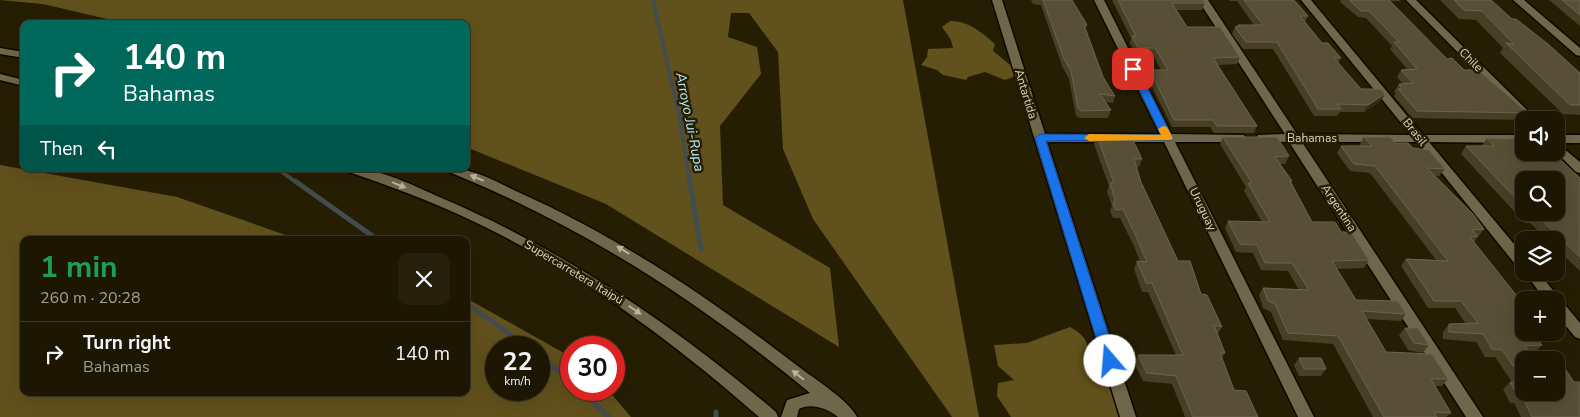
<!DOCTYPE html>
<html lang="en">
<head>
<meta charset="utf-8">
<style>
	body { margin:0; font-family:"Nunito Sans",sans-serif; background:#251f0c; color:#f1f3f6; height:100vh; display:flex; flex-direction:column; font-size:19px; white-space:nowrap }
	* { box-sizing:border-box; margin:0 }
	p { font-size:16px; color:#a09f99 }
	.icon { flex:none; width:28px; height:28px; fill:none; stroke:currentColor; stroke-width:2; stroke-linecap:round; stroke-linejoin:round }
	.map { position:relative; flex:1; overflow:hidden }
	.panel { position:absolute; left:20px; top:236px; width:450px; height:160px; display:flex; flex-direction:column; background:#1c1602; border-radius:10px; box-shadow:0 5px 20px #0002,0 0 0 1px #3a3524 }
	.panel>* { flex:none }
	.top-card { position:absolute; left:20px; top:20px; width:450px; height:152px; border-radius:10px; box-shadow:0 5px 20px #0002,0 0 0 1px #3a3524; background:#00695c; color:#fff; overflow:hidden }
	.controls { position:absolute; left:1515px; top:111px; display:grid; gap:10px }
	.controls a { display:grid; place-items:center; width:50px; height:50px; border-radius:10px; background:#1c1602; box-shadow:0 5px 20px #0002,0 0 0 1px #3a3524; font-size:25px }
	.speed { position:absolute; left:485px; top:336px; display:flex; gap:10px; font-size:25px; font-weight:700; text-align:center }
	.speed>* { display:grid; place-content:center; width:65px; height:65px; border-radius:50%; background:#1c1602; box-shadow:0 5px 20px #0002,0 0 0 1px #3a3524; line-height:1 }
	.speed small { font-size:12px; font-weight:400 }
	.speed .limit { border:8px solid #d22; background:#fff; color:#111 }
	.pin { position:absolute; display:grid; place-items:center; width:42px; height:42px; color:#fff; margin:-21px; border-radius:10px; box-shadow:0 2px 8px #0006 }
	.me { position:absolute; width:55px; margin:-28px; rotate:342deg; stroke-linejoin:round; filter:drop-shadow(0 0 4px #0008) }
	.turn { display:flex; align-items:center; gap:18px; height:105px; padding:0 20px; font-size:22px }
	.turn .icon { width:65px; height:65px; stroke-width:2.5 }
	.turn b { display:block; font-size:35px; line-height:42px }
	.then { display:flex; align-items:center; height:48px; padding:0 20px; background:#0003; gap:10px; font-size:19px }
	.round { display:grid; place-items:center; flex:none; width:52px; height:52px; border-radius:10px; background:#251f0c }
	.headline { display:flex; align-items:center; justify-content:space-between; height:85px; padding:0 20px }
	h1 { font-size:30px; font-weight:700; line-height:38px; color:#1e9e55 }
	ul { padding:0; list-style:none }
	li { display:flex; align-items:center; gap:15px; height:65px; padding:0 20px; border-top:1px solid #3a3524 }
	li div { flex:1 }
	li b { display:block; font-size:19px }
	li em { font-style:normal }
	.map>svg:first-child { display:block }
	.forest { fill:#61511c; fill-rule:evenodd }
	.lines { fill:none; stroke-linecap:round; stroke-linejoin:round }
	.stream-far1 { stroke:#434d4d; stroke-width:4 }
	.stream { stroke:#434d4d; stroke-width:5 }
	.minor-casing { stroke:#0f0700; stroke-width:3 }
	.tertiary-casing { stroke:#0f0700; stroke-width:3 }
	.minor { fill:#70674a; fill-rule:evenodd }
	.tertiary { fill:#70674a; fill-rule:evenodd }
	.wall { fill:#483f25; fill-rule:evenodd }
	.shaded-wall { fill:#342b10 }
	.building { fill:#584f36; stroke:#6c644d }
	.oneway { fill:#bab4a0 }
	.route { fill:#1a73e8; stroke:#114b97 }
	.slow { fill:#f59e0b }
	.labels { text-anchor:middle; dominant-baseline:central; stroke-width:5; stroke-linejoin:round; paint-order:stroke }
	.street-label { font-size:12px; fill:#dad5c5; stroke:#261e03 }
	.water-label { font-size:14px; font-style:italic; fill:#b4ebfe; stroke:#261e03 }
</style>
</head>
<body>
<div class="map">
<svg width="1580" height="417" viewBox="0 0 1580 417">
	<rect width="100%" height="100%" fill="#261e03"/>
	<path class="forest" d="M0,0H903L979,417H952L813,219L783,149L778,52L749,13H731L728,37L757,47L761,74L720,126L723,205L830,268L839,347L606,204L466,147V24H128L43,4Z
		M950,21C969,21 981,32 995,44L993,51L1014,68L1018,75L1005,80L985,72L968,77L966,80L943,75L937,70L921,65L927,57L928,49L953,48L951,40L942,27Z
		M0,165L177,197L300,240H24V392H466V298L571,357V390H608L631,417H0ZM496,348H539V390H496Z
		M1070,327C1089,337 1089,347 1092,368L1119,393L1125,417H1011L997,396L998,383L1014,380L998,366L994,345L1027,343Z"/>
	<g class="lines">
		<path class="stream-far1" d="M653,0L679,115L690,183
			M278,169L297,183"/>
		<path class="stream" d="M295,181L378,240
			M690,181L701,249
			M466,303L529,348
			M539,355L571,381
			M580,390L609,417
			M716,412V417"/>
		<defs>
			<path id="minor" d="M992,0H1002L1045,134H1160L1094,0H1104L1171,134L1244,135L1246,138L1244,141L1240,142H1175L1314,417H1298L1164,142H1047L1136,417H1120Z
				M1198,0H1208L1297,134L1411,135L1301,0H1311L1423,135H1524V143L1429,142L1524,256V270L1519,269L1417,142H1302L1483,417H1466L1289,142L1258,141L1256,138L1258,135L1285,134Z
				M1406,0H1416L1537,120H1525Z
				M1513,0H1524L1580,48V56L1576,55Z
				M1556,135H1580V143H1557L1580,162V173L1576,172L1556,152Z
				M1524,271L1538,272L1580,323V339L1575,337L1556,314V300H1545Z"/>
			<path id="tertiary" d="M0,48L24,52V58L0,54Z
				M0,74L24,80V86L0,80Z
				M347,169C377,167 410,184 437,196C563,249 672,324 776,412L778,417H759C669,338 571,266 462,216C425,199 387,185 349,172Z
				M447,169C472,167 496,182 518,192C621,238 714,301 803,370C818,381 849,401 857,417H838C829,409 811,402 799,409L797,417H781L787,400L810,393C697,300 584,227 449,172Z"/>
		</defs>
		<use href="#minor" class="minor-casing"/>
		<use href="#tertiary" class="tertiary-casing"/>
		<use href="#minor" class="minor"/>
		<use href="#tertiary" class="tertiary"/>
	</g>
	<path class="wall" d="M1031,0H1072L1087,25L1086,29L1103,77L1115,96L1113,103L1105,102L1111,110L1108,118H1080L1076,116L1069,79L1062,66L1041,5L1033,4Z
		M1112,0H1203L1205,3L1202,10H1176L1187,27L1240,57L1237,64L1218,65L1257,126L1254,133H1214L1210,127H1172L1147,77L1150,70H1161L1153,55H1136L1130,43L1131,38Z
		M1229,0H1294L1308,16L1305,22L1322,43L1341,58L1338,63L1361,89L1381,101L1364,112H1340L1337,116H1314L1273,49H1243L1232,34L1235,27H1237L1238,25H1254L1237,1H1230Z
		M1341,0H1400V1H1390L1447,59L1528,113L1523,120L1412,118L1394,96L1396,93L1394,92L1399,84H1403L1397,77L1401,70L1407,69L1390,49L1392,46L1366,18L1358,17L1340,2Z
		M1440,0H1491L1512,19L1580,73V115L1563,114L1500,53L1503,48L1476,20L1459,19Z
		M1549,0H1580V26Z
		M1097,136L1142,159L1139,167H1136L1141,182L1178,261L1201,294L1222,327L1217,335L1225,353L1222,358L1234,390L1258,417H1185L1172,384L1143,381L1134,363L1138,355H1176L1148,292H1142L1134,269L1137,261H1140L1133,244L1120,218H1113L1110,211L1112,206L1107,192L1109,186L1094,144Z
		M1223,137L1289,156L1285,164H1280L1292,181L1291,182L1312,222L1341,232L1369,260L1364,268L1336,269L1356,300L1406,314L1401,321L1366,319L1386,352L1448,379L1442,386H1435L1451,413L1446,417H1373L1333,344L1283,340L1271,312L1263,308L1259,295L1263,288L1299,290L1288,271L1261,270L1253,253L1236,252L1225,228L1228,221L1262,222L1244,191L1246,187L1220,144Z
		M1364,137L1395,143L1413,148L1445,169L1439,176H1435L1484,229L1474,242L1524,332L1542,345L1535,353H1530L1580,417H1521L1514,403H1510L1503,389L1510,382H1512L1495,357H1485L1476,342L1443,339V332L1449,324H1466L1455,308H1428L1401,266L1406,259L1436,260L1370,173L1350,171L1337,153L1341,146H1361L1360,144Z
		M1487,138L1524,152L1580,178V271L1556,248V240H1548L1530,223H1525L1461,154L1466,146H1483L1482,145ZM1524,180L1556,212H1524Z
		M1405,328L1429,345L1423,353L1408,350L1399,335Z
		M1299,358L1326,369L1321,376H1299L1294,365Z"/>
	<path class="shaded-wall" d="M1385,94L1381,101L1364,112L1368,105Z"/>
	<path class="building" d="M1043,0H1072L1087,25H1084L1103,77L1115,96L1100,94L1111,110L1082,111L1078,108L1071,71L1064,59Z
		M1118,0H1203L1205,3H1172L1187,27H1220L1240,57L1213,58L1257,126H1217L1213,120H1174L1150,70H1168L1155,48H1138L1132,36H1136Z
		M1244,0H1294L1308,16H1300L1322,43H1328L1341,58H1334L1361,89H1381L1385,94L1368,105L1337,104L1341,109H1318L1277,42H1246L1235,27L1239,26L1238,25H1263Z
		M1349,0H1389L1447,59L1452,58L1464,70H1478L1528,113L1417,111L1398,89H1402L1399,84L1413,83L1401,70L1417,69L1394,42H1399L1369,11H1361Z
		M1454,0H1491L1512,19H1516L1548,44L1580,73V105H1570L1506,43L1514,44L1482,11L1464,10Z
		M1562,0H1580V15Z
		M1097,136H1131L1142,159H1134L1141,182L1178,261H1190L1201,294L1207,295L1222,327L1214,325L1225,353H1220L1234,390L1246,391L1258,417H1193L1176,376L1147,373L1138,355H1183L1152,283H1146L1137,261L1147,262L1136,236L1123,209L1116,210L1113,203L1115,200L1110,183H1114Z
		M1223,137H1277L1289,156L1275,157L1292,181H1290L1312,222H1335L1341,232H1351L1369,260L1332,261L1356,300L1398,301L1406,314L1362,311L1386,352L1432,354L1448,379H1431L1451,413L1434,412L1437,417H1384L1338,336L1288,333L1275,304L1268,301L1263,288L1309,290L1292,263H1265L1257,245L1240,244L1228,221L1270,222L1248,183H1252Z
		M1364,137H1390L1395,143H1408L1413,148L1429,150L1445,169L1427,168L1473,214L1484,229L1472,230L1478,236L1470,237L1524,305V332H1532L1542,345L1525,346L1536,360H1524V381L1502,350L1492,349L1483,334L1449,332V324L1478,323L1461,301H1434L1406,259L1448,261L1375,166L1354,164L1341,146H1372Z
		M1487,138L1524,139V152H1552L1580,178V257L1537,216H1531L1529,212H1556V180H1524V207L1466,146H1494Z
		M1405,328H1418L1429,345L1414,343Z
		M1299,358H1321L1326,369H1304Z
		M1556,370H1566L1574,382H1580V417H1532L1522,396H1518L1510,382H1524V392H1556Z"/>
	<defs><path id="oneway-solid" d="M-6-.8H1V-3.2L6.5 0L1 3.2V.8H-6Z" transform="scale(1.25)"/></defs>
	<g class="oneway">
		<use href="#oneway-solid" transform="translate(477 178) rotate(-157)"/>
		<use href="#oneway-solid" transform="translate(399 185) rotate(22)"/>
		<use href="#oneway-solid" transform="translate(623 250) rotate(-148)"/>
		<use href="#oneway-solid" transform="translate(635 310) rotate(35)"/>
		<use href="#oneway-solid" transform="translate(798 375) rotate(-141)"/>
	</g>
	<path class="route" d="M1133,66L1138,69L1173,138L1171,140L1046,141L1117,361L1115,365H1105L1103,361L1035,138L1040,134L1161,135L1129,69Z"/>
	<path class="slow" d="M1163,126L1167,127L1173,138L1171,140L1089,141L1084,138L1089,134L1161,135L1158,129Z"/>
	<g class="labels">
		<g class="street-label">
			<text transform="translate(1471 60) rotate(45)">Chile</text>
			<text transform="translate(1026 94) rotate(73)">Antartida</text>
			<text transform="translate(1415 132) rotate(51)">Brasil</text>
			<text x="1312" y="138">Bahamas</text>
			<text transform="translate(1339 208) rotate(57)">Argentina</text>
			<text transform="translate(1203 209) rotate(64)">Uruguay</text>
			<text transform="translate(574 272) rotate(31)">Supercarretera Itaipú</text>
		</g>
		<g class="water-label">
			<text transform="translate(690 122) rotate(79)">Arroyo Jui-Rupa</text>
		</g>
	</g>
</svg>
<div class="controls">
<a><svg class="icon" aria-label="sound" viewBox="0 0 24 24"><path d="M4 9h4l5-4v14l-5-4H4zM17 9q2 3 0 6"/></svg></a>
<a><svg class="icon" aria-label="search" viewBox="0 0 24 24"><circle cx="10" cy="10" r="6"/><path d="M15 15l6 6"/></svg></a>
<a><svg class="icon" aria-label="layers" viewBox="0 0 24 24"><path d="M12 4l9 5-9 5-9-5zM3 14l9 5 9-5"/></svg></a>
<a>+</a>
<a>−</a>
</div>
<div class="speed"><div>22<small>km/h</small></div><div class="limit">30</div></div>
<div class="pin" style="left:1133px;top:69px;background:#d93025"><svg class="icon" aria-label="arrive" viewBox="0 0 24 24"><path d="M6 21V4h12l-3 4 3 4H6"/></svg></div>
<svg class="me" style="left:1110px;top:361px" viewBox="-20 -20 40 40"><circle r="19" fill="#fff"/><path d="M0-13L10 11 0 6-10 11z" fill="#1a73e8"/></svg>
<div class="top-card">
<div class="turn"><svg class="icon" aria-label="right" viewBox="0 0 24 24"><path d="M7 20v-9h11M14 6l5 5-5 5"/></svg><div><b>140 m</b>Bahamas</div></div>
<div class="then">Then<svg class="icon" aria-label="left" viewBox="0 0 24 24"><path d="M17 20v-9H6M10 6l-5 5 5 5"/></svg></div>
</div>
<section class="panel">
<div class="headline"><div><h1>1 min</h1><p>260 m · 20:28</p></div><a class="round"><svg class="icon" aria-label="close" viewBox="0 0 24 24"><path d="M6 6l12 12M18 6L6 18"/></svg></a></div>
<ul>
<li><svg class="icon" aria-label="right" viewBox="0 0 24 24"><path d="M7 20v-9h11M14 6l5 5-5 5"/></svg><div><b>Turn right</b><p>Bahamas</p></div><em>140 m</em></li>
</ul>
</section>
</div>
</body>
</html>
